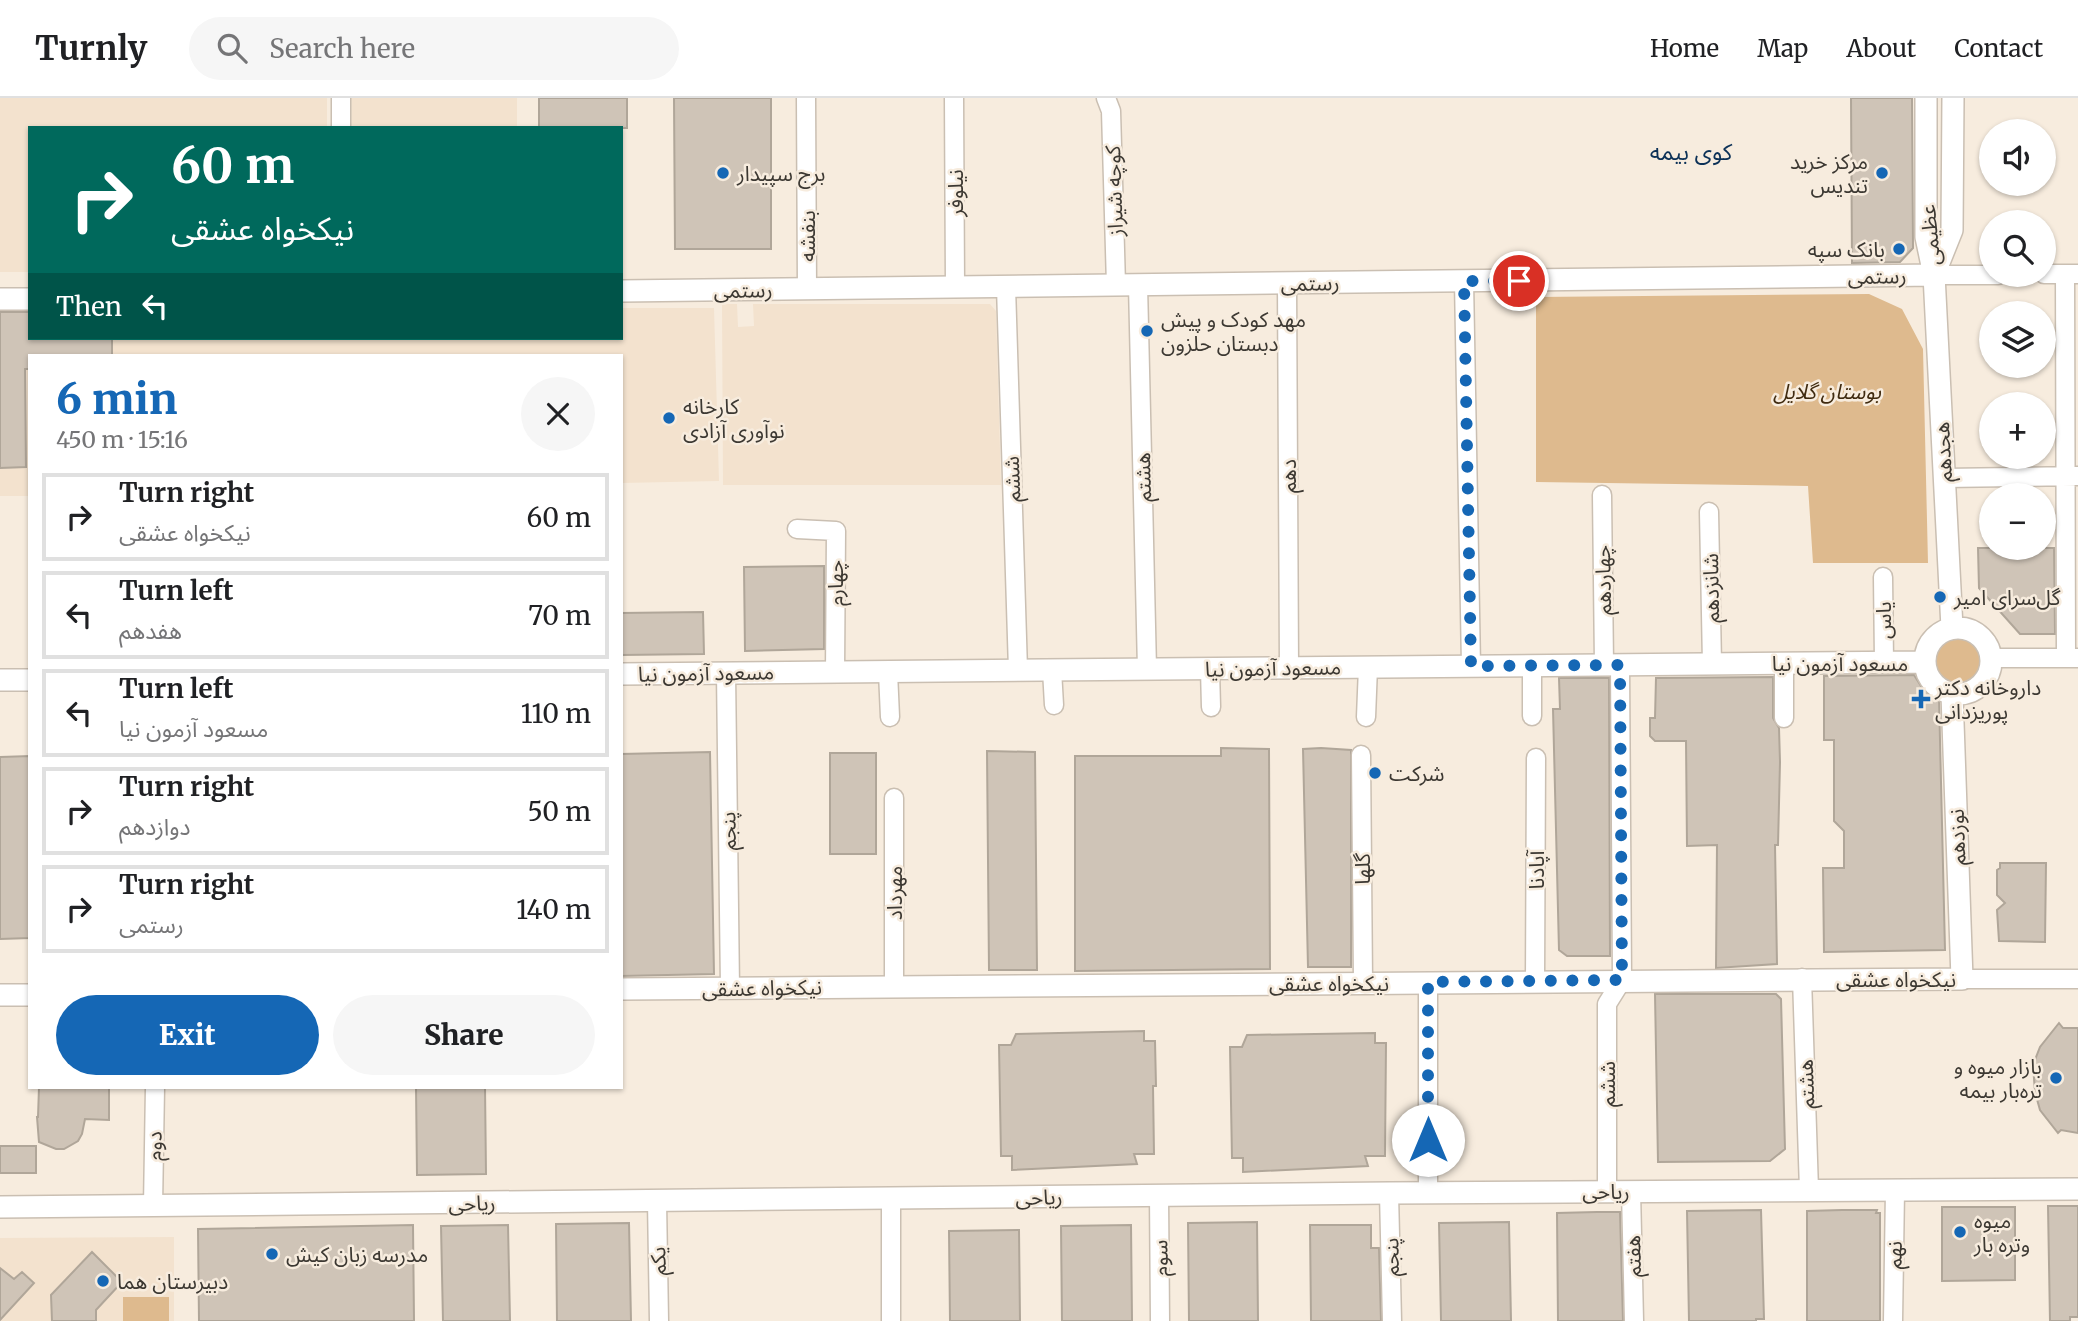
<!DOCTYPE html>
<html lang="en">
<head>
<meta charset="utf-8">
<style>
	body { margin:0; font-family:Merriweather,"Noto Sans Arabic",serif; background:#f6f6f6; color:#202124; height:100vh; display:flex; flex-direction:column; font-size:26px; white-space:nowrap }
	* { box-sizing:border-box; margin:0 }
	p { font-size:23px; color:#757577 }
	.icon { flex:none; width:38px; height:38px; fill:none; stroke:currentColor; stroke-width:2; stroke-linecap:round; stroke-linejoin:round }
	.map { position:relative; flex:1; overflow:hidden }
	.sheet { position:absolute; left:28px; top:256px; width:595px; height:735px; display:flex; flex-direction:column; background:#fff; border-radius:0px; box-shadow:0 2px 5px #0004 }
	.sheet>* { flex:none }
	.top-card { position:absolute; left:28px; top:28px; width:595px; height:214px; border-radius:0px; box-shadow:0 2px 5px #0004; background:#00695c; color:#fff; overflow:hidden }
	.tools { position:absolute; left:1979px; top:21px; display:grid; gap:14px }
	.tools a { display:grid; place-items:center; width:77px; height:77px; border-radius:50%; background:#fff; box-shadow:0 2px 5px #0004; font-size:35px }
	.pin { position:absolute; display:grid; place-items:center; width:60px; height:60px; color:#fff; margin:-30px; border:4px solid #fff; border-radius:50%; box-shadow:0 2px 7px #0007 }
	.me { position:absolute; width:77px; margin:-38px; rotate:0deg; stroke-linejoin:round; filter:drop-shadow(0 0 5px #0008) }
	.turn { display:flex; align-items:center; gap:24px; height:147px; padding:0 28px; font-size:32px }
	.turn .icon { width:91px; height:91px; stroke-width:2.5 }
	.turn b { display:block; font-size:49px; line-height:60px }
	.then { display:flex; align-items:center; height:66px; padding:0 28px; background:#0003; gap:14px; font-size:26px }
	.round { display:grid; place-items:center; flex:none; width:74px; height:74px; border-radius:37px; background:#f6f6f6 }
	.head { display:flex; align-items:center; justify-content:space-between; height:119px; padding:0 28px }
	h1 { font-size:42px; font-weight:800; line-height:52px; color:#1567b5 }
	.cta { display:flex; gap:14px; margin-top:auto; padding:14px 28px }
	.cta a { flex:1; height:80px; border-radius:42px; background:#1567b5; color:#fff; font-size:28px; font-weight:800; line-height:80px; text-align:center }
	.cta a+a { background:#f6f6f6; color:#202124 }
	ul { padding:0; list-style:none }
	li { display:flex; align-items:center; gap:21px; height:88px; margin:0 14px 10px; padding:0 14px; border:4px solid #e0e0e0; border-radius:0px }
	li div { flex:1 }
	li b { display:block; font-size:26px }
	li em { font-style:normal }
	header { display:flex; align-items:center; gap:42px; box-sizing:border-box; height:98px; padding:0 35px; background:#fff; border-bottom:2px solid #e0e0e0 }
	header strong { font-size:33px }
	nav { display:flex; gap:38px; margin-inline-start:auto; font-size:24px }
	.search { width:490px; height:63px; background:#f6f6f6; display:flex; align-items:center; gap:18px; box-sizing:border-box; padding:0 24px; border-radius:38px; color:#757577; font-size:26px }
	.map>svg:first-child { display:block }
	.built { fill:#f3e2ce }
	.green { fill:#deba8e }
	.building { fill:#cfc4b7; stroke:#b0a699; stroke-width:2 }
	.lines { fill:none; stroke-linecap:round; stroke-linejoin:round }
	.minor-casing { stroke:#cabfb2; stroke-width:21 }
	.tertiary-casing { stroke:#cabfb2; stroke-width:24 }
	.minor { stroke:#fff; stroke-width:18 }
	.tertiary { stroke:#fff; stroke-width:21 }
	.route { stroke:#1567b5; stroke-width:12; stroke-dasharray:0 21.6 }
	.poi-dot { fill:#1567b5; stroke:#f7ecde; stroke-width:2.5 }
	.labels { text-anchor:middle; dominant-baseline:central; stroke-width:5; stroke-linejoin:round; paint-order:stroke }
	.poi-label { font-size:21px; fill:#3c3832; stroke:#f7ecde; text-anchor:start }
	.street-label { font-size:21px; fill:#3c3832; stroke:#f7ecde }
	.park-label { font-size:21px; font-style:italic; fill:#402b10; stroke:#f7ecde }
	.neighbourhood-label { font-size:23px; fill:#0c3157; stroke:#f7ecde }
</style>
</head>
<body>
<header>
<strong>Turnly</strong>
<div class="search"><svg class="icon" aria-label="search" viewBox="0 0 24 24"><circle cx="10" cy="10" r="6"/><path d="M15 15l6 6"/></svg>Search here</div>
<nav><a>Home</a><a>Map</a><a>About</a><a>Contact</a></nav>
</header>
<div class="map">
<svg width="2078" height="1223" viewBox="0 0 2078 1223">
	<rect width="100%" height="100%" fill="#f7ecde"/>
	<path class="built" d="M0,0H327V30H30V174H0Z
		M346,0H517V30H346Z
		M722,206H737L738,229L754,228L753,206H990L996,213L1001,387H723Z
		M0,210H30V240H621V210H714L719,383L621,385V257H30V398H0Z
		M174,1139V1223H0V1140Z"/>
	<path class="green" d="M1869,196L1902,211L1923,251L1928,465H1813L1808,388L1536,384V199Z
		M1935 564a24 24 0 1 1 48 0a24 24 0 1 1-48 0Z
		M123,1199H169V1223H123Z"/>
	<path class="building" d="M539,0H627V30H539Z
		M674,0H771V151H675Z
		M1851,0H1912L1913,150L1900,164L1852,165Z
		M0,214H30V240H112V257H30V271H25L26,369L0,370Z
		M1978,450H2054L2055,536H2020L1979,490Z
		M824,468V551L745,553L744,469Z
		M703,514L704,556L621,557V515Z
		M1914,577L1921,588L1939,600L1945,852L1824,854L1823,770H1844V733L1834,723V642H1824V578Z
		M1773,579V620L1779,630L1780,664L1778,747H1775L1777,866L1716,870L1717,747L1687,748L1686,643H1655L1650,638V620H1655L1656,580Z
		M1559,580H1609L1610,858H1567L1559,852L1553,611H1560Z
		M1221,650L1269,651L1270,871L1075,873V658H1221Z
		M1321,650L1351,652V869H1308L1303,651Z
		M987,653L1035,654L1037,872H989Z
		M710,654L714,876L621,878V656Z
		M830,655H876V756H830Z
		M30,658V840L0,841V659Z
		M2000,765H2046L2045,844L1999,843L1997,812L2005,805L1997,797V772L2000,770Z
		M1655,896H1776L1781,901L1785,1051L1770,1063L1658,1064Z
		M2059,925L2063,930H2078V1035L2061,1032L2058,1035L2040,1012L2035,994L2033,967L2040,949Z
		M1144,933V943H1155L1156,988H1153L1154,1056H1134L1137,1066L1012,1072V1058H1001L999,947H1011L1016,936Z
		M1375,935V945H1386L1385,1058H1365L1368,1068L1243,1074V1060H1232L1230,949H1242L1247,937Z
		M39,989H109V1022L85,1021L82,1036L78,1043L64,1051H56L39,1044L37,1019H38Z
		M416,989H485L486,1076L417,1077Z
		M0,1048H36V1075H0Z
		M2048,1108H2078V1219H2070V1223H2050Z
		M1942,1109H2015V1182L1942,1183Z
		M1761,1112L1764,1221H1756V1223H1689L1687,1113Z
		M1842,1112H1877L1876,1115H1880V1223H1807V1113Z
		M1597,1114H1620L1623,1223H1558L1557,1115Z
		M1257,1124L1258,1223H1189L1188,1125Z
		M1509,1124L1511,1223H1441L1439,1125Z
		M629,1125L631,1223H557L556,1126Z
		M413,1127L414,1223H199L198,1131Z
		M508,1127L510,1223H443L441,1128Z
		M1131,1127L1132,1223H1062L1061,1128Z
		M1310,1127H1371V1150H1379L1381,1223H1311Z
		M1019,1132L1020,1223H950L949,1133Z
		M92,1154L122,1184L96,1212V1223H52L51,1197Z
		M0,1170L14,1181L22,1174L34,1185L0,1222Z"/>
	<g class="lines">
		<defs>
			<path id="minor" d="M806,0L807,191
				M954,0L955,189
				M1106,0L1111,13L1116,187
				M341,30V0
				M2044,176H2078
				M2065,176L2066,560
				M1934,177H1998
				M1464,183L1471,568
				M1287,185L1289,570
				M1138,187L1147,571
				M1006,189L1018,572
				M1944,380L2077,378
				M1602,397L1604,567
				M1709,414L1712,566
				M797,431L836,433L835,574
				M1883,479L1884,564
				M1992,560H2078
				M1784,565V620
				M1210,571L1211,609
				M1052,572L1054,607
				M888,574L890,619
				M726,575L730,890
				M1532,618V567
				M1366,619L1368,569
				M1361,657L1363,884
				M1802,880L1809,1092
				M1962,881H2078
				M1535,883L1536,660
				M1428,884V1095
				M894,889V700
				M1607,1093V906L1622,882L1620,567
				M1631,1093L1634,1223
				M1389,1095L1392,1223
				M1159,1097L1160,1223
				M891,1100V1223
				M657,1103L659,1223
				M153,1108L155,989
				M1893,1223L1895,1092"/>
			<path id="tertiary" d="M1926,0V139L1934,177L1952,530
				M1934,177L1952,132L1953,0
				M621,193L1934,177
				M0,201H30
				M1925 563a33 33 0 1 1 66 0a33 33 0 1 1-66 0Z
				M621,576L1924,564
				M0,582H30
				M621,891L1962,881L1952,596
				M0,897H30
				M0,1109L1389,1095L2078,1091"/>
		</defs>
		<use href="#minor" class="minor-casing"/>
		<use href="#tertiary" class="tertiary-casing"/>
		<use href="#minor" class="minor"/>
		<use href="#tertiary" class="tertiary"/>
	</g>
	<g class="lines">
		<path class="route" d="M1428,1042V884L1622,882L1620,567L1471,568L1464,183H1519"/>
	</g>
	<g class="poi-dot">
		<circle cx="723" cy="75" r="7"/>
		<circle cx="1882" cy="75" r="7"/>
		<circle cx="1899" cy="151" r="7"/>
		<circle cx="1147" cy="233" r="7"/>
		<circle cx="669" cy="320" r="7"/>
		<circle cx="1940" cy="499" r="7"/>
		<path d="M1917.5 590.5h7v7h7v7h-7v7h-7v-7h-7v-7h7z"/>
		<circle cx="1375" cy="675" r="7"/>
		<circle cx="2056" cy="980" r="7"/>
		<circle cx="1960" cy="1134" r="7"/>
		<circle cx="272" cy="1156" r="7"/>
		<circle cx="103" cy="1183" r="7"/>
	</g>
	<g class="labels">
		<g class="poi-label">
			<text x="1868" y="63" text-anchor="end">مرکز خرید<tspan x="1868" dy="24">تندیس</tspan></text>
			<text x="737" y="75">برج سپیدار</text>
			<text x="1885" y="151" text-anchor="end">بانک سپه</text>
			<text x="1161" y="221">مهد کودک و پیش<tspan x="1161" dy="24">دبستان حلزون</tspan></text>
			<text x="683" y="308">کارخانه<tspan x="683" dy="24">نوآوری آزادی</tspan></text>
			<text x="1954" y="499">گل‌سرای امیر</text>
			<text x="1935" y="589">داروخانه دکتر<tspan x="1935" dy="24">پوریزدانی</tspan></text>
			<text x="1389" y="675">شرکت</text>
			<text x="2042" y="968" text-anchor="end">بازار میوه و<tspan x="2042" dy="24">تره‌بار بیمه</tspan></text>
			<text x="1974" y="1122">میوه<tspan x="1974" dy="24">وتره بار</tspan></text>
			<text x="286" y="1156">مدرسه زبان کیش</text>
			<text x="117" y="1183">دبیرستان هما</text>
		</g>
		<g class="street-label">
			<text transform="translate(1114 93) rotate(-92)">کوچه شیراز</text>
			<text transform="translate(955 95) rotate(-90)">نیلوفر</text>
			<text transform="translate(1930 137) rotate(-95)">عظیمی</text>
			<text transform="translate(807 138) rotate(-90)">بنفشه</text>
			<text transform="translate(1877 178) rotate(-1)">رستمی</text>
			<text transform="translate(1310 185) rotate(-1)">رستمی</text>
			<text transform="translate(743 192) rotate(-1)">رستمی</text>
			<text transform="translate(1943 354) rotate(-93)">هجدهم</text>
			<text transform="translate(1288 378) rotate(-90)">دهم</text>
			<text transform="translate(1143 379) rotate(-91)">هشتم</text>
			<text transform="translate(1012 381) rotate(-92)">ششم</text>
			<text transform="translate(1603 482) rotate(-91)">چهاردهم</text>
			<text transform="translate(835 485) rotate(-90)">چهارم</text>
			<text transform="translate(1711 490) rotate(-91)">شانزدهم</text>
			<text transform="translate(1883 522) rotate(-90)">یاس</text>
			<text x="1840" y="565">مسعود آزمون نیا</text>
			<text transform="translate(1273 570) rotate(-1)">مسعود آزمون نیا</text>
			<text transform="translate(706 575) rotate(-1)">مسعود آزمون نیا</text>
			<text transform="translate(728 733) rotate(-91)">پنجم</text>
			<text transform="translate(1957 739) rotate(-92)">نوزدهم</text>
			<text transform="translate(1362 771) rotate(-90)">گلها</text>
			<text transform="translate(1536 772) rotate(-90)">آپادنا</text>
			<text transform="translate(894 795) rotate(-90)">مهرداد</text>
			<text x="1896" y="881">نیکخواه عشقی</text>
			<text x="1329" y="885">نیکخواه عشقی</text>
			<text transform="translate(762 890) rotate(-1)">نیکخواه عشقی</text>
			<text transform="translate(1607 986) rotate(-90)">ششم</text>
			<text transform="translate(1806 986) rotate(-92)">هشتم</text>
			<text transform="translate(154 1048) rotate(-89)">دوم</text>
			<text x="1606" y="1093">ریاحی</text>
			<text transform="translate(1039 1099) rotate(-1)">ریاحی</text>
			<text transform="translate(472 1105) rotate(-1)">ریاحی</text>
			<text transform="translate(1894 1157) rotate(-89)">نهم</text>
			<text transform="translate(1633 1158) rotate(-91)">هفتم</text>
			<text transform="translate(1391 1159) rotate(-91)">پنجم</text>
			<text transform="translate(1160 1160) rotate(-91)">سوم</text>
			<text transform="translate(658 1163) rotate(-91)">یکم</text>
		</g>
		<g class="park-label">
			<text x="1827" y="293">بوستان گلایل</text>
		</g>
		<g class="neighbourhood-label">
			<text x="1691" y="53">کوی بیمه</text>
		</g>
	</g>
</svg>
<div class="tools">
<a><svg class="icon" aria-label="sound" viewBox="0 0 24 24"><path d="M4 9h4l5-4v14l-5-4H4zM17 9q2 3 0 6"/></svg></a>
<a><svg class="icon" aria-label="search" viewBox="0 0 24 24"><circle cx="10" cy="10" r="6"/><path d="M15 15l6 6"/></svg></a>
<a><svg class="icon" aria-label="layers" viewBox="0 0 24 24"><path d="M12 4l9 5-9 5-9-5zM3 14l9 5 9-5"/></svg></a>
<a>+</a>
<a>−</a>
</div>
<div class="pin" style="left:1519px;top:183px;background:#d93025"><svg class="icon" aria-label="arrive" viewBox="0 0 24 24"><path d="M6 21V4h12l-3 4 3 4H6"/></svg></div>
<svg class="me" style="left:1428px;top:1042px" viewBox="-20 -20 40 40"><circle r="19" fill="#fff"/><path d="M0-13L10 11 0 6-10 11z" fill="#1567b5"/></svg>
<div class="top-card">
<div class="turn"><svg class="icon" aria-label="right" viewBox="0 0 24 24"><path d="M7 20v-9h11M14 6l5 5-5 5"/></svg><div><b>60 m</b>نیکخواه عشقی</div></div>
<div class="then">Then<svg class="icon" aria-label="left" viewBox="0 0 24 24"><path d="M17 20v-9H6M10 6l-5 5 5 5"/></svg></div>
</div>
<section class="sheet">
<div class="head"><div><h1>6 min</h1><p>450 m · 15:16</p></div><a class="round"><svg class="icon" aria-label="close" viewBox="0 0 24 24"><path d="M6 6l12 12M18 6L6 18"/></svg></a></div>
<ul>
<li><svg class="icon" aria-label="right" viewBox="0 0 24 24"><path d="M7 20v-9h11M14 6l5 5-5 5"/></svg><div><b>Turn right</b><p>نیکخواه عشقی</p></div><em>60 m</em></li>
<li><svg class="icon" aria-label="left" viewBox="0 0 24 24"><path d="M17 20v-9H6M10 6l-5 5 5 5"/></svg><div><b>Turn left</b><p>هفدهم</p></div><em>70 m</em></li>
<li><svg class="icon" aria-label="left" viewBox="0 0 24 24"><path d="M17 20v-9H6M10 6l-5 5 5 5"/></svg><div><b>Turn left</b><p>مسعود آزمون نیا</p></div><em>110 m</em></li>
<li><svg class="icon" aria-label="right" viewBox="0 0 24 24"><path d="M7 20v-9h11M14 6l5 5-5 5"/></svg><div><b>Turn right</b><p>دوازدهم</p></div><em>50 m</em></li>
<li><svg class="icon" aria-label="right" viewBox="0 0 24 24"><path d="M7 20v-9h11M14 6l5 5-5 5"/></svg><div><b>Turn right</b><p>رستمی</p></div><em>140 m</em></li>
</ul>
<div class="cta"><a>Exit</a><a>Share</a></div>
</section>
</div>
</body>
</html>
